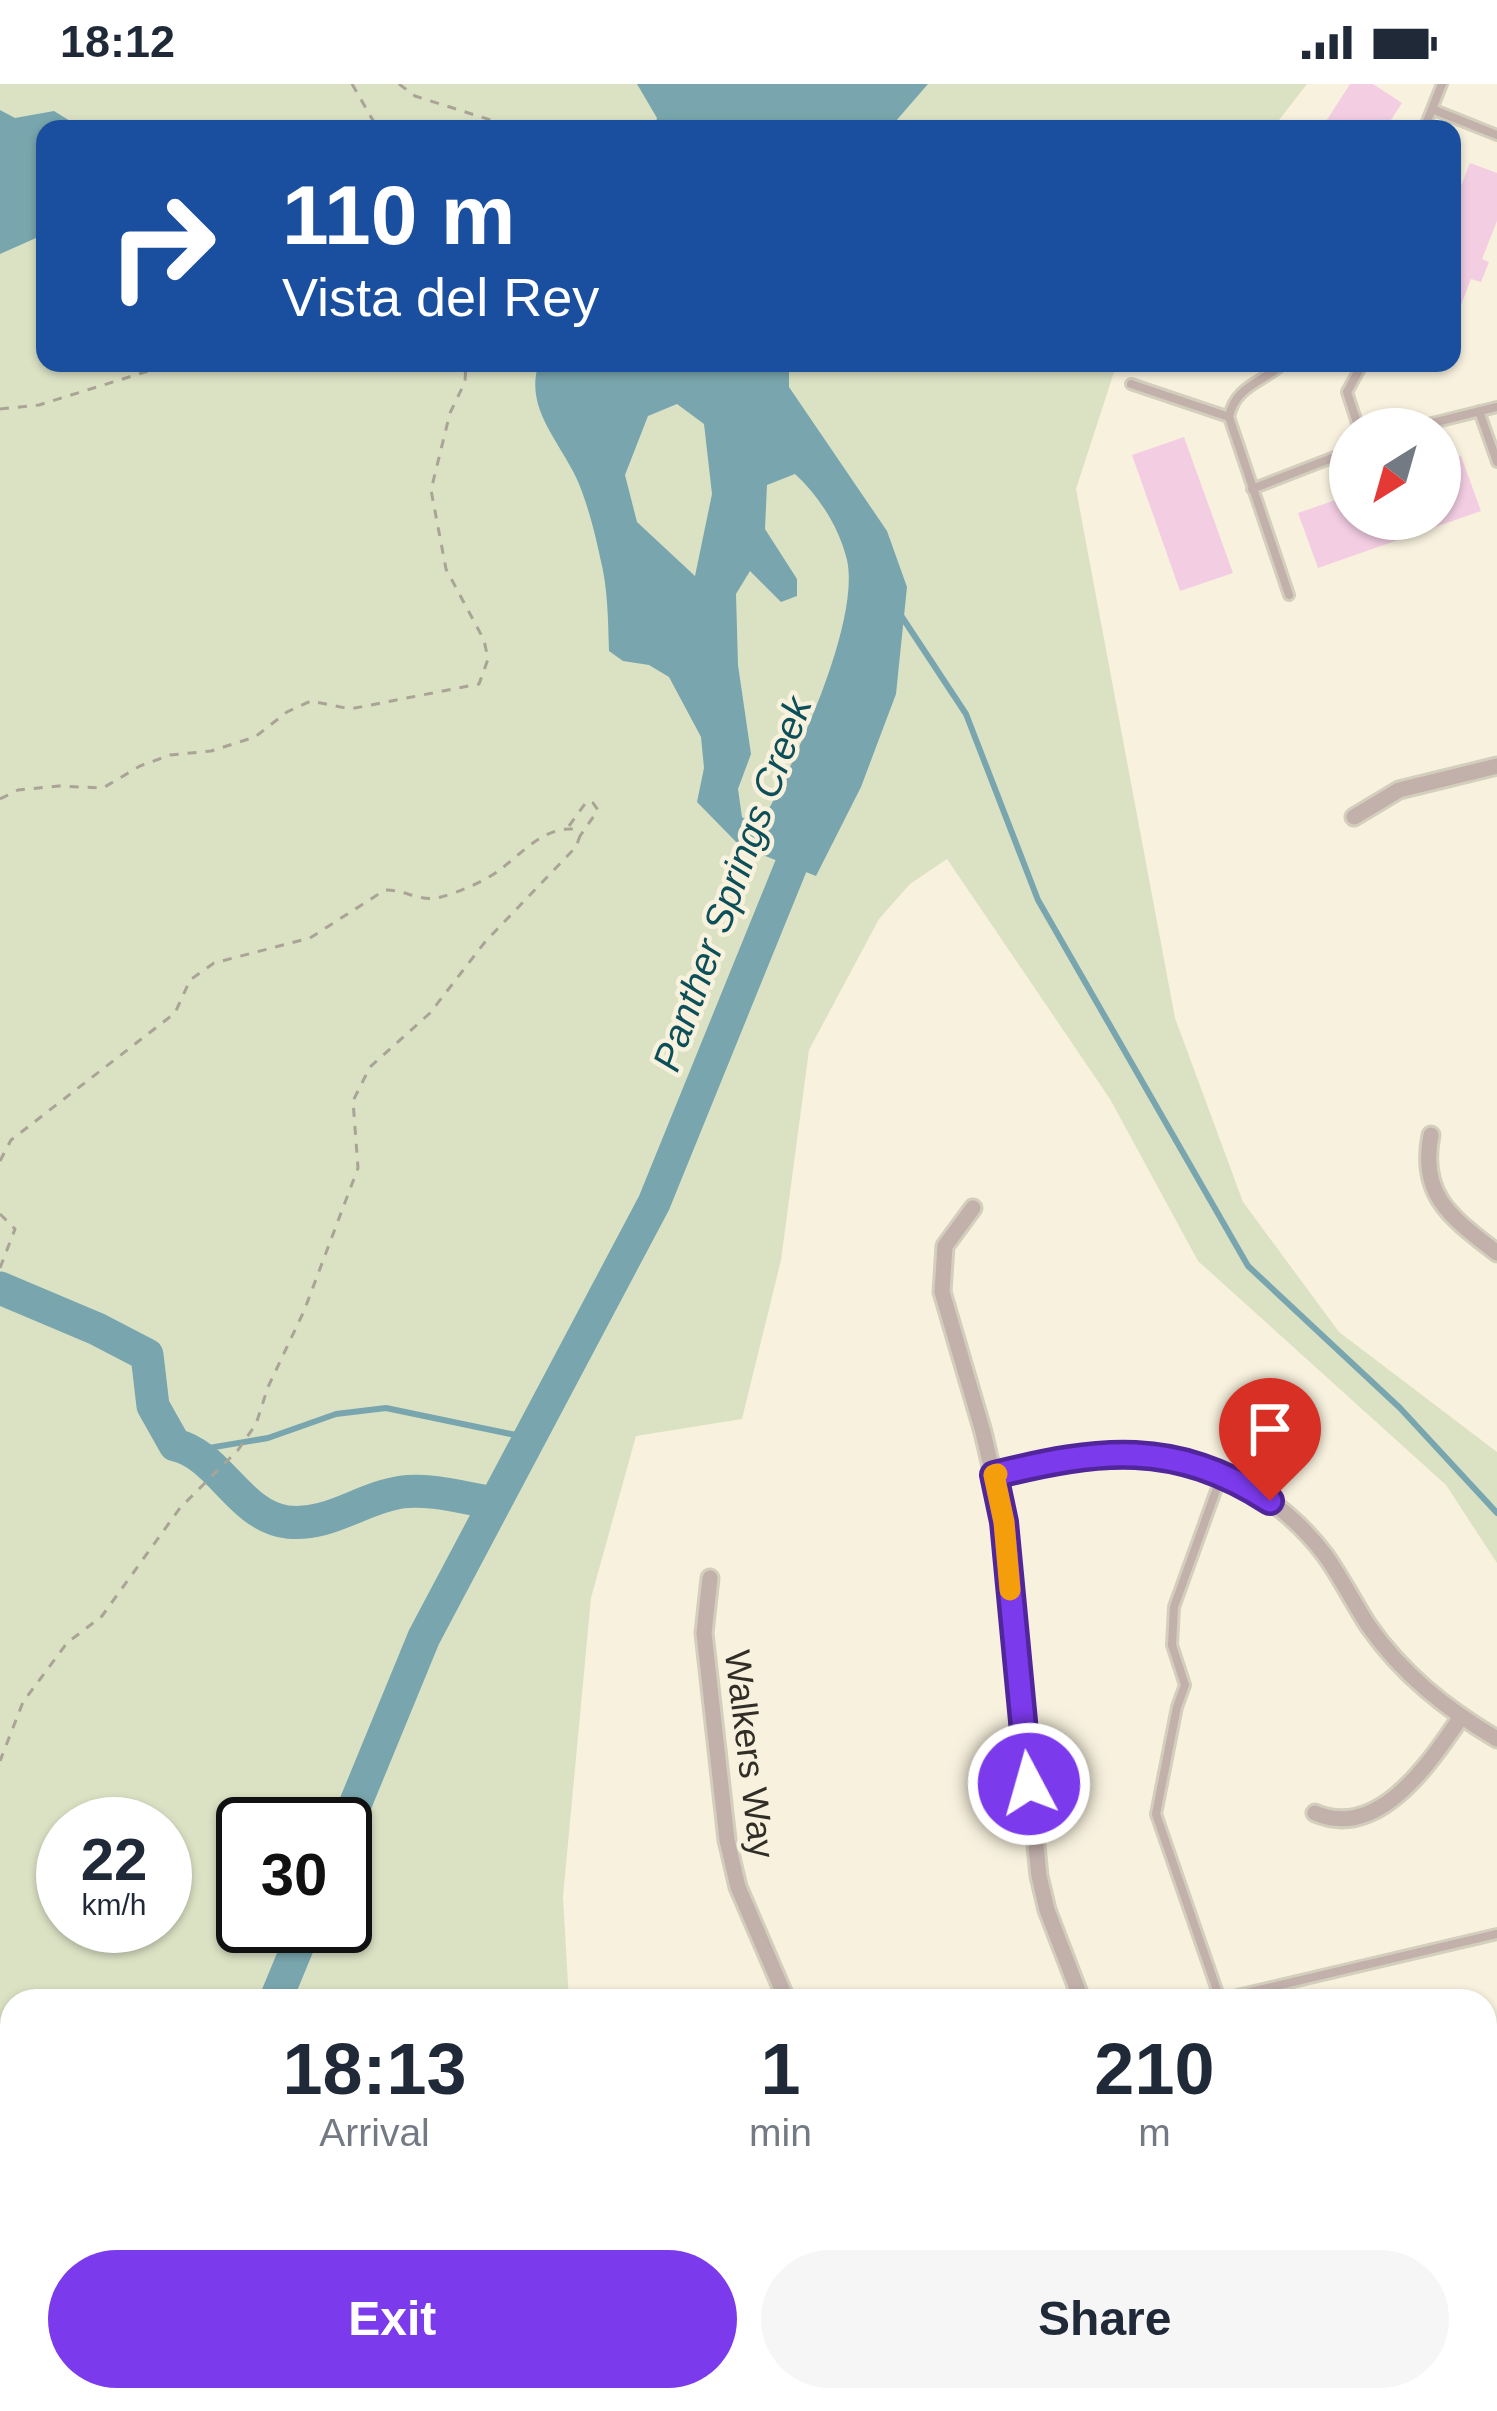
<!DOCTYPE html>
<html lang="en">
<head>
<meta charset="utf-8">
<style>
	body { margin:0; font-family:Helvetica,sans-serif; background:#f6f6f7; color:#1f2937; height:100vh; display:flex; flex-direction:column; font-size:45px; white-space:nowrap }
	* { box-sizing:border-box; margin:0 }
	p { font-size:39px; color:#747a83 }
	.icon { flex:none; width:66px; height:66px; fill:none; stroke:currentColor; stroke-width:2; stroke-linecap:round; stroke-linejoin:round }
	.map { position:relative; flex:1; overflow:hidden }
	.sheet { position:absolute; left:0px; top:1905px; width:1497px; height:423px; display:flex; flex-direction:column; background:#fff; border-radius:36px 36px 0 0; box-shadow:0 3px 9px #0004 }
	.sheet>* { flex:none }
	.banner { position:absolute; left:36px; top:36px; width:1425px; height:252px; border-radius:24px; box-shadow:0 3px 9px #0004; background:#1a4fa0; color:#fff; overflow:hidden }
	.needle { width:78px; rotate:217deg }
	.controls { position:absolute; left:1329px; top:324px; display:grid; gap:24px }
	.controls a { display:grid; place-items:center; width:132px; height:132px; border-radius:50%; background:#fff; box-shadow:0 3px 9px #0004; font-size:60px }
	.speed { position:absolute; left:36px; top:1713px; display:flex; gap:24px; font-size:60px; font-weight:700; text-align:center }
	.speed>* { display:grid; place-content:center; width:156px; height:156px; border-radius:50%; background:#fff; box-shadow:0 3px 9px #0004; line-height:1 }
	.speed small { font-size:30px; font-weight:400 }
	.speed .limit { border:6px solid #111; border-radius:18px; background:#fff; color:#111 }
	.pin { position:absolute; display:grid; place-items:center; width:102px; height:102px; color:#fff; margin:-123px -51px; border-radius:50% 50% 50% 0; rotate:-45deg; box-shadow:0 0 12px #0007 }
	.pin .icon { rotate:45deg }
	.me { position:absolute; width:132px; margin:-66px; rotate:354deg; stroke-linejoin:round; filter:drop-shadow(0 0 9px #0008) }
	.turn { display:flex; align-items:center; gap:42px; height:252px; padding:0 48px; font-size:54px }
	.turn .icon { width:156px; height:156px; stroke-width:2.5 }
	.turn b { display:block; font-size:84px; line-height:102px }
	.eta { display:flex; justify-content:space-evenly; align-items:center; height:204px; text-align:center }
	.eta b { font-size:72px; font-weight:800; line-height:84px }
	.primary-button { display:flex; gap:24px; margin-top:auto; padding:24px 48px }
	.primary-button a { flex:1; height:138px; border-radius:72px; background:#7c3aed; color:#fff; font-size:48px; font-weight:800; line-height:138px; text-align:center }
	.primary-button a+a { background:#f6f6f7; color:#1f2937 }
	.status { display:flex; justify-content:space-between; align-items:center; height:84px; padding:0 60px; background:#fff; direction:ltr }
	.status svg { height:33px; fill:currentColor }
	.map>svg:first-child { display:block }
	.green { fill:#dbe2c4; fill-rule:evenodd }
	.water { fill:#79a6ae; fill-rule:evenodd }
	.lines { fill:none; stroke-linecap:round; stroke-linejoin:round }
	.stream { stroke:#79a6ae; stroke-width:6 }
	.river { stroke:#79a6ae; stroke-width:33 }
	.building { fill:#f3cee3 }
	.service-casing { stroke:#d4cebd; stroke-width:14 }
	.minor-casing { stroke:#d4cebd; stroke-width:21 }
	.path { stroke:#aaa496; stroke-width:3; stroke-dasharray:9 9; stroke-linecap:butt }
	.service { stroke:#c2b0ab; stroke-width:8 }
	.minor { stroke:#c2b0ab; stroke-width:15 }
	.route-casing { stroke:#51269a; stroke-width:30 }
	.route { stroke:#7c3aed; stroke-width:21 }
	.slow { stroke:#f59e0b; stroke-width:21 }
	.labels { text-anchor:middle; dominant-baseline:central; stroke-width:9; stroke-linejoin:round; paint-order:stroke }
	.street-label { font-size:36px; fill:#312e27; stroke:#f8f1de }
	.water-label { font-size:39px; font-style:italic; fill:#0c4f59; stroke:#f8f1de }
</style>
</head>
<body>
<div class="status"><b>18:12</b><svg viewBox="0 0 49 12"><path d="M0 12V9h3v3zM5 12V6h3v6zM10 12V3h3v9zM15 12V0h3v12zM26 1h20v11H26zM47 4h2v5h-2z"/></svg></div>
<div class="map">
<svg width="1497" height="2327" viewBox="0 0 1497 2327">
	<rect width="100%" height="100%" fill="#f8f1de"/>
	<path class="green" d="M0,0H1307L1272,45H45V279H1117L1076,405L1175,934L1243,1118L1339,1248L1497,1368V1479L1446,1401L1198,1177L1110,1015L947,775L910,800L879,835L809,966L781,1176L742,1335L636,1352L591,1514L563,1813L569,1917H12V2316H21L0,2327ZM63,1740H165V1842H63ZM243,1740H345V1842H243Z"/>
	<path class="water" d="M637,0H928L889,45H654L657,34Z
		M0,26L15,34L54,27L83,45H45V150L0,170Z
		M539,279H789V303L887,447L907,503L896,610L861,703L816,792L740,762L697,718L704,684L701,653L669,593L649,581L623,577L609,567C608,535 608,504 600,473C595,449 588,422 579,400C562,359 523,325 539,279ZM677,320L704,340L712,410L695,492L637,438L625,391L648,332ZM795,390C819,412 839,443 847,476C861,540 790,689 758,745L742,733L738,705L751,670L738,581L736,510L750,487L781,518L797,512V495L765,445L767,401Z"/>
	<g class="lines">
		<path class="stream" d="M902,533L966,630L1038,816L1248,1182L1400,1324L1497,1429
			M197,1366L268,1354L336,1330L386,1324L530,1354"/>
		<path class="river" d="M0,1204L97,1245L147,1271L153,1322L175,1361C220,1371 238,1431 287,1438C329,1443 361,1414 402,1408C430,1404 467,1415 495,1419
			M345,1745L424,1553L654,1119L808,740
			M275,1917L306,1842
			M0,2189L12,2185"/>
	</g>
	<path class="building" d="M1350,0H1373L1402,19L1385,45H1321Z
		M1470,79L1497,89V137L1482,175L1489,178L1481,198L1471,195L1453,242L1452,98L1461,102Z
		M1184,353L1233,489L1180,507L1132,371Z
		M1461,372L1481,427L1318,484L1298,429L1350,411V435H1440V380Z"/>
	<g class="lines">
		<defs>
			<path id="service" d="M1432,25L1497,51
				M1424,45L1442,0
				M1284,279C1262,299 1235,302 1229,333L1289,511
				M1131,300L1229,333
				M1479,327L1497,378
				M1359,345L1347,308L1363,279
				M1408,345L1497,323
				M1252,405L1350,367
				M1220,1915L1156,1730L1177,1623L1185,1601L1172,1561L1174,1523L1222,1390
				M1212,1917L1497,1850"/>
			<path id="minor" d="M1354,733L1399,706L1497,682
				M1431,1051C1419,1112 1452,1134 1497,1169
				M973,1124L945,1162L942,1208L983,1348L1004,1438L1039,1792L1047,1826L1082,1917
				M994,1391C1026,1383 1059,1373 1092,1370C1181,1361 1271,1399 1325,1471C1341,1493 1353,1518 1368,1541C1402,1590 1446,1625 1497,1655
				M710,1494L704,1549L727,1756L738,1803L787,1917
				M1315,1729C1379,1757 1431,1677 1461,1633
				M1485,1985L1497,1983
				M1485,2288H1497
				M354,2316L355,2327
				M620,2316L622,2327
				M879,2316L882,2327
				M1128,2316L1131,2327"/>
		</defs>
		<use href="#service" class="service-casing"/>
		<use href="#minor" class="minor-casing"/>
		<path class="path" d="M352,0L378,45
			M399,0L415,12L519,45
			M0,325L39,321L174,279
			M0,715L18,706L59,702L103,704L140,682L170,671L211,667L255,653L287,628L311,617L350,625L479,600L488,575L484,556L446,485L431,406L450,329L465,298L466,279
			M569,742L587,717L593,719L598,726L580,752
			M0,1077L11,1056L175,929L190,896L214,879L310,854L385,806C404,805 421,819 441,813C460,808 485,797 501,785C523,768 544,743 574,745L580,752L576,763L485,858L430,929L370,983L353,1017L358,1084L304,1227L268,1303L256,1340L238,1366L180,1424L102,1532L67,1559L23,1618L0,1677
			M0,1130L15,1145L0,1184"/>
		<use href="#service" class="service"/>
		<use href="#minor" class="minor"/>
	</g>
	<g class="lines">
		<defs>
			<path id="route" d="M1029,1700L1004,1438L994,1391C1100,1365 1173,1355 1270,1417"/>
		</defs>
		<use href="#route" class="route-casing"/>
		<use href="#route" class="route"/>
		<path class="slow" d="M997,1390L994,1391L1004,1438L1010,1506"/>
	</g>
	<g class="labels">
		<g class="street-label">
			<text transform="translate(750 1670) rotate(83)">Walkers Way</text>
		</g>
		<g class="water-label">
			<text transform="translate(732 800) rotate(-70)">Panther Springs Creek</text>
		</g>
	</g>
</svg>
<div class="controls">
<a><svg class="needle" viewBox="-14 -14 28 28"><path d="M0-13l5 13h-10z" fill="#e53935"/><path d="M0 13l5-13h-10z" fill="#747a83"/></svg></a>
</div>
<div class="speed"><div>22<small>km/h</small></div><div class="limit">30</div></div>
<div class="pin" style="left:1270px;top:1417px;background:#d93025"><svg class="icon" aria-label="arrive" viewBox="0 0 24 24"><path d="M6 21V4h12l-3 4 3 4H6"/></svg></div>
<svg class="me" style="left:1029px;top:1700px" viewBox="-20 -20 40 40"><circle r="17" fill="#7c3aed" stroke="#fff" stroke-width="3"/><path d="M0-11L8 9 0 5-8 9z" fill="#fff"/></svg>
<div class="banner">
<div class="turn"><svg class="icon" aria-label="right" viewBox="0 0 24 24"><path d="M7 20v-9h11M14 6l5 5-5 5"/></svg><div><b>110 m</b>Vista del Rey</div></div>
</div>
<section class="sheet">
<div class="eta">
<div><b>18:13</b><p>Arrival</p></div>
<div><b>1</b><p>min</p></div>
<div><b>210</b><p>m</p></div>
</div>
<div class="primary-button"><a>Exit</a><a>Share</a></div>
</section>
</div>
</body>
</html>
